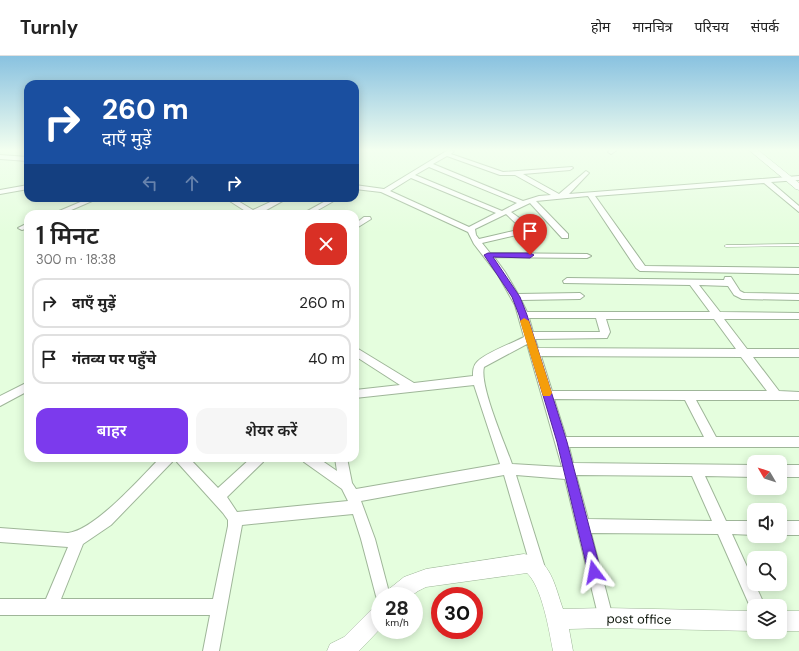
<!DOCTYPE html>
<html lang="hi">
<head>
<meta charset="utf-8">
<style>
	body { margin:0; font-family:"DM Sans","Noto Sans Devanagari",sans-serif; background:#f6f6f6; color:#222; height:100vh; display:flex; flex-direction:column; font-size:15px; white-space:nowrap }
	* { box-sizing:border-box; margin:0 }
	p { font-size:13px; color:#767676 }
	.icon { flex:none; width:22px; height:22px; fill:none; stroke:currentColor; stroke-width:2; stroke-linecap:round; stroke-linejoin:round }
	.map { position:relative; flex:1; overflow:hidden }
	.side { position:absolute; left:24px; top:154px; width:335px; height:252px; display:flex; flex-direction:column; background:#fff; border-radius:12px; box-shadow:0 2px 10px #0003 }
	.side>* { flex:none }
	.banner { position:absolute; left:24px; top:24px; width:335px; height:122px; border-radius:12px; box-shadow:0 2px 10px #0003; background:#1a4fa0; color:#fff; overflow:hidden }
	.needle { width:26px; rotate:309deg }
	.controls { position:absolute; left:747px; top:399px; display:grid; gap:8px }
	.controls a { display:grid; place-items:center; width:40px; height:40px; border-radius:8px; background:#fff; box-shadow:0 2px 10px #0003; font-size:20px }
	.speed { position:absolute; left:371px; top:531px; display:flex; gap:8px; font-size:20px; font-weight:700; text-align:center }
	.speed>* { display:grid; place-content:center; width:52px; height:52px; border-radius:50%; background:#fff; box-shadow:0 2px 10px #0003; line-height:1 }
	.speed small { font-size:10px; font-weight:400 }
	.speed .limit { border:6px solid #d22; background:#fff; color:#111 }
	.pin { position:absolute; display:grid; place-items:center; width:34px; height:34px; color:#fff; margin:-41px -17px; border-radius:50% 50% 50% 0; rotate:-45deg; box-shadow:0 0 4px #0007 }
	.pin .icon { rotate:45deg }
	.me { position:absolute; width:44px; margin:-22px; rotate:347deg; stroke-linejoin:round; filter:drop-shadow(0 0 3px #0008) }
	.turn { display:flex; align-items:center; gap:14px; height:84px; padding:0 12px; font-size:18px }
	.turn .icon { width:52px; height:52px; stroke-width:2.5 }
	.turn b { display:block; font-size:28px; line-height:34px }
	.lanes { display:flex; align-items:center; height:38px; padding:0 12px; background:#0003; justify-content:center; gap:20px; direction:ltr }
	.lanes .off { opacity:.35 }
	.round { display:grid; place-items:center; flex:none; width:42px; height:42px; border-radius:12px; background:#f6f6f6 }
	.overview { display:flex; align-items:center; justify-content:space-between; height:68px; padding:0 12px }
	h1 { font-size:24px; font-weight:600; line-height:30px }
	.button { display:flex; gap:8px; margin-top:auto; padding:8px 12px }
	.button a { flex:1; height:46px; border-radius:12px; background:#7c3aed; color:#fff; font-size:16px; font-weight:600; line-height:46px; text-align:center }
	.button a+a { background:#f6f6f6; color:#222 }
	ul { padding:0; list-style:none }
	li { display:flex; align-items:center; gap:12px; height:50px; margin:0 8px 6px; padding:0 4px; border:2px solid #e0e0e0; border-radius:12px }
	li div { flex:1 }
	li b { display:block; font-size:15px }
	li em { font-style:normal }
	header { display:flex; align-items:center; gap:24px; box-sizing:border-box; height:56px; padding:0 20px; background:#fff; border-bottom:1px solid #e0e0e0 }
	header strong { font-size:19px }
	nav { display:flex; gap:22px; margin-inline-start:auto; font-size:14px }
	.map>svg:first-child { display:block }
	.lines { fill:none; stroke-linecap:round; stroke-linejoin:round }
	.service-casing { stroke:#9fb699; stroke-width:1 }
	.minor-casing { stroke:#9fb699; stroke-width:2 }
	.tertiary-casing { stroke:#9fb699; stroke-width:1 }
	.service { fill:#fff; fill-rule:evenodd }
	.minor { fill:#fff; fill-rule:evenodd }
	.tertiary { fill:#fff; fill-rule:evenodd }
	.route { fill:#7c3aed; stroke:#51269a }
	.slow { fill:#f59e0b }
	.labels { text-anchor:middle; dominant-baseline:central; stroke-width:3; stroke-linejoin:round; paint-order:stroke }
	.near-street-label { font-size:13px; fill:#0f170c; stroke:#fff }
</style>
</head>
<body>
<header>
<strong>Turnly</strong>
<nav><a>होम</a><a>मानचित्र</a><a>परिचय</a><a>संपर्क</a></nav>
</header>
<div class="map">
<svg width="799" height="595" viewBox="0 0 799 595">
	<rect width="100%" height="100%" fill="#e5fede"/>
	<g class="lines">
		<defs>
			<path id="service" d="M799,188V190L726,191L724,190L726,189Z"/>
			<path id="minor" d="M448,94L454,95L451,98L503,116L572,111L573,112L570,114L523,118L559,138L586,115L589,117L588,118L569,138L799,120V124L771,126L799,150V156L764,127L595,140L645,210L799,212V218L640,215L636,212L588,140L536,145L568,178V182H562L530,147L511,156L529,169V176L482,187L490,197L587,198L591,200L587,202L494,201L505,216L518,238L580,237L584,240L580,243L521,244L527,256H710L690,229L564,227L563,225L567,222L724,224L725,221H731L740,235L744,237L799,238V244L742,243L734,239L728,230L699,229L720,256L799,257V263H724L747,293H799V301H753L779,335L799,336V344H696L716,381H799V391H569L573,407L754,409V421L705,420L726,465H754V479L732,478L765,550H754V556L752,555L718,478L591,477L613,562L610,567L605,570L600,567L565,423L516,419L546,515L544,520L539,522L534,520L532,515L504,419L361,445L375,483L390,540H380V546L378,545L376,540L361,483L353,458L242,469L219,595H203L210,559H0V543H46L68,491L0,486V472L68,477C95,474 140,422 160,402H174L172,406L111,469L83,488L61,543H213L228,470V464L223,457L177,406L175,402H189L218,432L251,402H265L263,406L227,441L237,456L348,445L342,433L304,406L302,402H318L337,415L335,402H347L352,427L356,433L500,408L474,329L355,342V334L400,329L355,300V291L414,327L473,320C473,315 473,310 477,306C485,297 513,287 524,281L515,249L498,219L474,188L468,176L381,136L355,133V129L384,133ZM447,100L500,119H515L551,139L539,140L523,145L433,108ZM429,111L517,147L502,155L415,119ZM411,122L496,157L469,171L390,135ZM506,158L522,173L479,183L476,179L475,173ZM529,262H596L600,276H533ZM606,263H714L736,293L538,292L535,283L607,282L610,276ZM527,288L562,411L512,408C505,388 479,329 484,311ZM541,300L741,301L767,335H552ZM554,343L685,344L704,381H566ZM576,419L692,420L712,465L588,463Z
				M610,94H617L611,98L608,96Z
				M0,99L28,101V105L0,103Z
				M28,129V133L0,138V134Z
				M90,142H99L62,158H52Z
				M225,142H233L253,154L279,142H288L259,158H250Z
				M331,142H339L311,158H302Z
				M364,161H370L371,163L355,173V168Z
				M28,167V172L22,174L18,172Z
				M28,326V335L0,350V340Z
				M780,409H799V421H780Z
				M780,465H799V479H780Z"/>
			<path id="tertiary" d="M749,94H758L799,127V134L796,133Z
				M524,498C551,502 555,531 563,553L605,552L754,555V575L605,572L569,573L573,595H553C549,574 542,531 527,517L426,531L418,535L411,540H386L389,533L404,521L426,513Z
				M380,549V573L359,595H327L330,588L344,581L373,552Z
				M780,555H799V575H780Z"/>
		</defs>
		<use href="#service" class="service-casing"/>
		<use href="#minor" class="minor-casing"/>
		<use href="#tertiary" class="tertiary-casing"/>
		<use href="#service" class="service"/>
		<use href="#minor" class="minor"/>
		<use href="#tertiary" class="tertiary"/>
	</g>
	<linearGradient id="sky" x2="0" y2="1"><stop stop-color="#89c2e0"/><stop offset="0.53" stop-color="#f3fff0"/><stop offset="1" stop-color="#f3fff0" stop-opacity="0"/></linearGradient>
	<rect width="799" height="177" fill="url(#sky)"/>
	<path class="route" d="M488,197H530L534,199L530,202L493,201L520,241L527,259L567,386L601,516L599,521L594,523L590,521L588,516L557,386L519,259L512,241L484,199Z"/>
	<path class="slow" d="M524,262L529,265L552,337L550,340H543L542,337L520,265Z"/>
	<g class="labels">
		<g class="near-street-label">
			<text transform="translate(639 563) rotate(1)">post office</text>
		</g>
	</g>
</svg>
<div class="controls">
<a><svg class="needle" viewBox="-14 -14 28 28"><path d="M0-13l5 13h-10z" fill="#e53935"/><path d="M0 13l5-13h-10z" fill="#767676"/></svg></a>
<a><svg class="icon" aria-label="sound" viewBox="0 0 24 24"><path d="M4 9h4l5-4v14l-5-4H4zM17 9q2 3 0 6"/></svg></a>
<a><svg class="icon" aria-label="search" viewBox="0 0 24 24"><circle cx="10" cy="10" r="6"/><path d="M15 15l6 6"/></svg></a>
<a><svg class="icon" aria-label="layers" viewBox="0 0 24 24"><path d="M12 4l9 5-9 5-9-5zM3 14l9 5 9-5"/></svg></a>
</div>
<div class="speed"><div>28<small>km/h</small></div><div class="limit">30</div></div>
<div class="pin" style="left:530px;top:199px;background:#d93025"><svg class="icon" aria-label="arrive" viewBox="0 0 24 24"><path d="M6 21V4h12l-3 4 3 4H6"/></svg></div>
<svg class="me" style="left:594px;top:516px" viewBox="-20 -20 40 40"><path d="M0-17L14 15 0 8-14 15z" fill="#7c3aed" stroke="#fff" stroke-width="4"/></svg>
<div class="banner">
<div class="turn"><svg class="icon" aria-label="right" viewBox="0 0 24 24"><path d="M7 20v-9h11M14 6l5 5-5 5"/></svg><div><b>260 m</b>दाएँ मुड़ें</div></div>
<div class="lanes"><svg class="icon off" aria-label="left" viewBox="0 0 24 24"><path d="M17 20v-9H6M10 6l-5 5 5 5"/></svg><svg class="icon off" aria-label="ahead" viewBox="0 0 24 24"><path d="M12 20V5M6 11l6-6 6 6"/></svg><svg class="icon" aria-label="right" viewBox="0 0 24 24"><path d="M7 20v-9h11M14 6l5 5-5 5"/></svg></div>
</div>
<section class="side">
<div class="overview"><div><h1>1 मिनट</h1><p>300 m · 18:38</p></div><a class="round" style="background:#d93025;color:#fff"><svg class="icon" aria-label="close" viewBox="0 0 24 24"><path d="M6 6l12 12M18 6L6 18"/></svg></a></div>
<ul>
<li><svg class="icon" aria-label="right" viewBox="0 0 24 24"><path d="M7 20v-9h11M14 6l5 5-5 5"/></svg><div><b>दाएँ मुड़ें</b></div><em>260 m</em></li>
<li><svg class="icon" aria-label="arrive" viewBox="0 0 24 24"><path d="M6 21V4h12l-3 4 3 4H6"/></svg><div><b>गंतव्य पर पहुँचे</b></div><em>40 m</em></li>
</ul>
<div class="button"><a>बाहर</a><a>शेयर करें</a></div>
</section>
</div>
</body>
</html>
